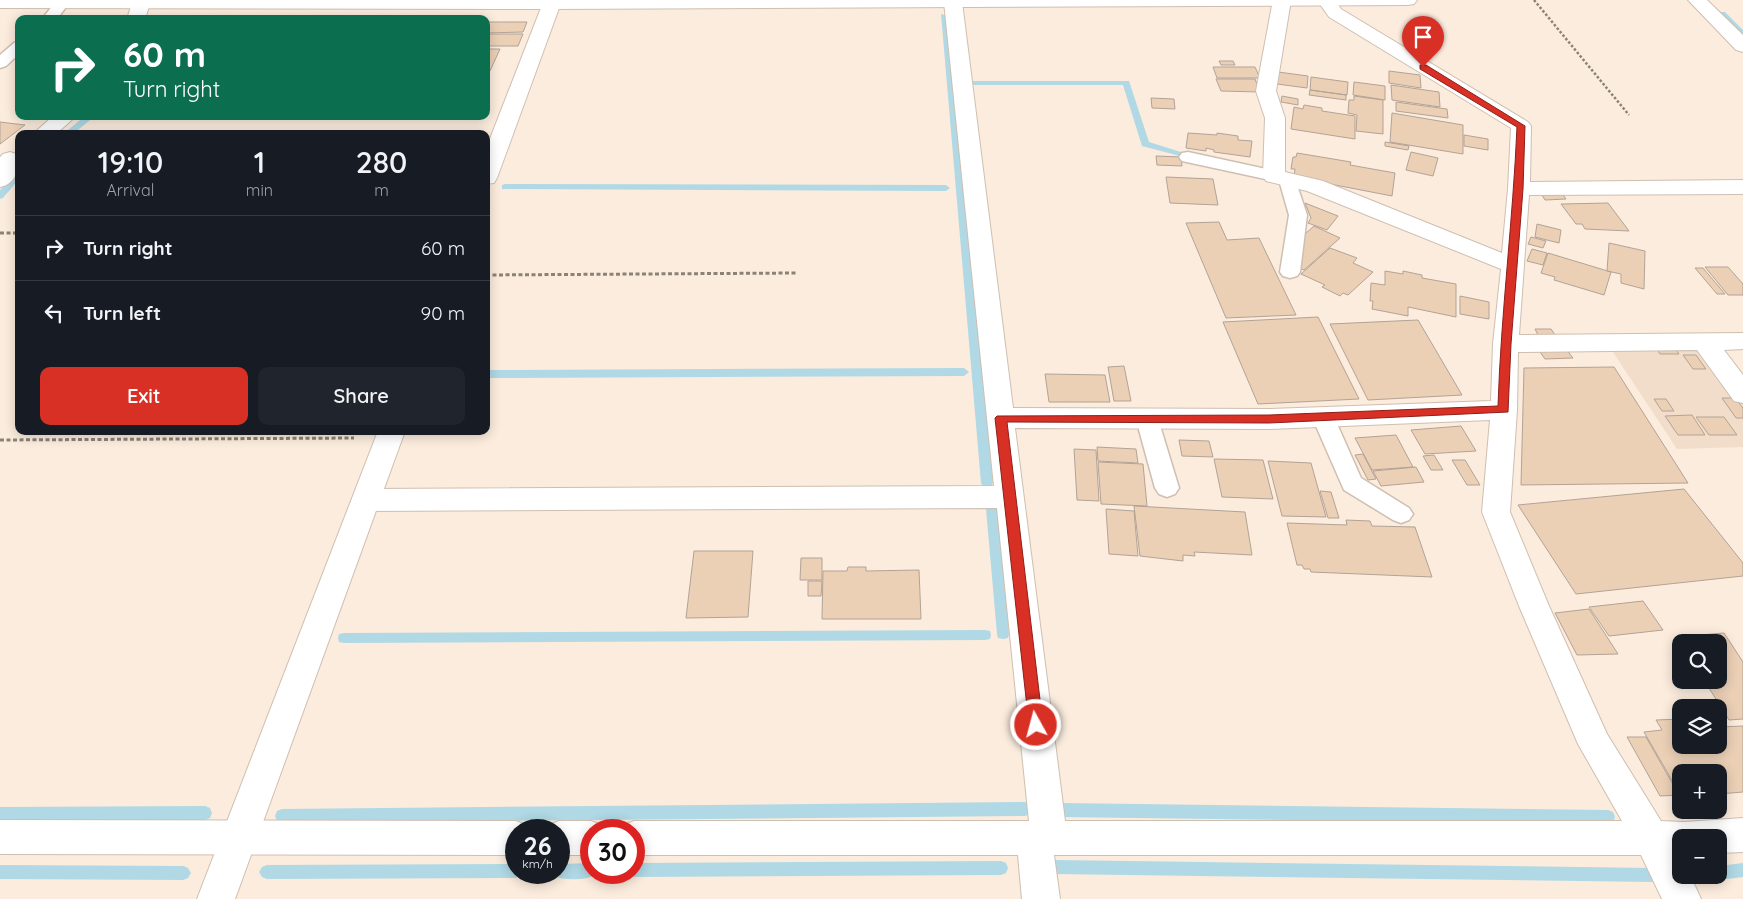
<!DOCTYPE html>
<html lang="en">
<head>
<meta charset="utf-8">
<style>
	body { margin:0; font-family:Quicksand,sans-serif; background:#20242c; color:#f1f3f6; height:100vh; display:flex; flex-direction:column; font-size:19px; white-space:nowrap }
	* { box-sizing:border-box; margin:0 }
	p { font-size:16px; color:#9ea1a6 }
	.icon { flex:none; width:28px; height:28px; fill:none; stroke:currentColor; stroke-width:2; stroke-linecap:round; stroke-linejoin:round }
	.map { position:relative; flex:1; overflow:hidden }
	.sheet { position:absolute; left:15px; top:130px; width:475px; height:305px; display:flex; flex-direction:column; background:#171b24; border-radius:10px; box-shadow:0 2px 12px #0003 }
	.sheet>* { flex:none }
	.hud { position:absolute; left:15px; top:15px; width:475px; height:105px; border-radius:10px; box-shadow:0 2px 12px #0003; background:#0b6e4f; color:#fff; overflow:hidden }
	.tools { position:absolute; left:1672px; top:634px; display:grid; gap:10px }
	.tools a { display:grid; place-items:center; width:55px; height:55px; border-radius:10px; background:#171b24; box-shadow:0 2px 12px #0003; font-size:25px }
	.speed { position:absolute; left:505px; top:819px; display:flex; gap:10px; font-size:25px; font-weight:700; text-align:center }
	.speed>* { display:grid; place-content:center; width:65px; height:65px; border-radius:50%; background:#171b24; box-shadow:0 2px 12px #0003; line-height:1 }
	.speed small { font-size:12px; font-weight:400 }
	.speed .limit { border:8px solid #d22; background:#fff; color:#111 }
	.pin { position:absolute; display:grid; place-items:center; width:42px; height:42px; color:#fff; margin:-51px -21px; border-radius:50% 50% 50% 0; rotate:-45deg; box-shadow:0 0 5px #0007 }
	.pin .icon { rotate:45deg }
	.me { position:absolute; width:55px; margin:-28px; rotate:353deg; stroke-linejoin:round; filter:drop-shadow(0 0 4px #0008) }
	.turn { display:flex; align-items:center; gap:18px; height:105px; padding:0 25px; font-size:22px }
	.turn .icon { width:65px; height:65px; stroke-width:2.5 }
	.turn b { display:block; font-size:35px; line-height:42px }
	.eta { display:flex; justify-content:space-evenly; align-items:center; height:85px; text-align:center }
	.eta b { font-size:30px; font-weight:600; line-height:35px }
	.button { display:flex; gap:10px; margin-top:auto; padding:10px 25px }
	.button a { flex:1; height:58px; border-radius:10px; background:#d93025; color:#fff; font-size:20px; font-weight:600; line-height:58px; text-align:center }
	.button a+a { background:#20242c; color:#f1f3f6 }
	ul { padding:0; list-style:none }
	li { display:flex; align-items:center; gap:15px; height:65px; padding:0 25px; border-top:1px solid #363941 }
	li div { flex:1 }
	li b { display:block; font-size:19px }
	li em { font-style:normal }
	.map>svg:first-child { display:block }
	.built { fill:#f2ddca }
	.lines { fill:none; stroke-linecap:round; stroke-linejoin:round }
	.stream { fill:#b0d9e5; fill-rule:evenodd }
	.building { fill:#ebd0b6; stroke:#b2a396 }
	.service-casing { stroke:#cebfb1; stroke-width:3 }
	.minor-casing { stroke:#cebfb1; stroke-width:2 }
	.tertiary-casing { stroke:#cebfb1; stroke-width:2 }
	.secondary-casing { stroke:#cebfb1; stroke-width:2 }
	.path-far1 { stroke:#8b8177; stroke-width:2.5; stroke-dasharray:2.5 2; stroke-linecap:butt }
	.path { stroke:#8b8177; stroke-width:3; stroke-dasharray:4 2.5; stroke-linecap:butt }
	.service { fill:#fff; fill-rule:evenodd }
	.minor { fill:#fff; fill-rule:evenodd }
	.tertiary { fill:#fff; fill-rule:evenodd }
	.secondary { fill:#fff; fill-rule:evenodd }
	.route { fill:#d93025; stroke:#8d1f18 }
</style>
</head>
<body>
<div class="map">
<svg width="1743" height="899" viewBox="0 0 1743 899">
	<rect width="100%" height="100%" fill="#fbecdd"/>
	<path class="built" d="M1693,345L1703,351L1743,404V447L1677,449L1609,346Z"/>
	<g class="lines">
		<path class="stream" d="M1719,12H1725L1743,30V36L1719,16Z
			M941,14L948,16L993,483L991,486H983L981,483Z
			M965,81H1129L1149,142L1184,153L1180,156L1142,146L1123,85H968L964,83Z
			M85,116H95L73,134H63Z
			M19,170V179L3,198L0,199V190L16,171Z
			M505,184L946,185L950,188L946,191L502,189V185Z
			M964,368L969,372L964,376L486,378V370Z
			M992,504L996,506L998,509L1009,634L1008,638L1003,639L998,638L997,634L986,509L988,506Z
			M985,630L990,631L991,635L990,639L985,640L344,643L339,642L338,638L339,634L344,633Z
			M1025,802L1030,804L1032,809L1030,814L1025,816L282,823L277,821L275,816L277,811L282,809Z
			M1060,803L1608,810L1613,812L1615,817L1613,822L1608,824L1060,817L1055,815L1053,810L1055,805Z
			M205,806L210,808L212,813L210,818L205,820L0,821V807Z
			M1055,860L1652,868L1657,870L1660,875L1657,880L1652,882L1055,874L1050,872L1048,867L1050,862Z
			M1001,861L1006,863L1008,868L1006,873L1001,875L634,877L629,875L628,872H634V863Z
			M591,863V872H597L596,875C586,880 564,881 554,876L552,872H559V864Z
			M1743,863V877L1719,880L1714,878L1712,875H1719V866Z
			M516,864V872H523L521,876L516,878L267,879L262,877L259,872L262,867L267,865Z
			M0,865L183,866L188,868L191,873L188,878L183,880L0,879Z
			M1685,875H1704L1701,880L1692,883L1687,881Z"/>
	</g>
	<path class="building" d="M486,22H527L523,32L486,33Z
		M486,34H523L518,46H486Z
		M486,49H500L490,71H486Z
		M1219,61H1233L1235,65H1221Z
		M1213,67H1255L1260,78H1217Z
		M1389,71L1420,75L1421,88L1389,83Z
		M1278,72L1308,76L1307,88L1277,84Z
		M1311,77L1348,82L1347,95L1310,90Z
		M1216,79H1255L1260,92L1221,91Z
		M1354,82L1385,86V100L1353,95Z
		M1391,85L1439,92L1440,107L1392,100Z
		M1310,90L1346,95V100L1309,95Z
		M1282,96L1298,99V105L1281,102Z
		M1354,96L1383,100V134L1356,131L1357,115L1348,113L1349,100H1354Z
		M1151,98L1174,99L1175,109L1152,108Z
		M1396,102L1447,109L1448,118L1396,111Z
		M1304,105L1322,108V111L1355,116V139L1291,129L1294,107L1303,109Z
		M1392,113L1463,125V154L1390,142Z
		M0,122L25,125L0,144Z
		M1188,133L1217,135V133L1238,136V140L1252,141L1250,157L1214,152V150L1206,148V151L1186,148Z
		M1464,135L1488,139V150L1464,146Z
		M1385,142L1409,146L1408,150L1385,146Z
		M1411,152L1438,158L1433,176L1406,170Z
		M1297,153L1351,162L1350,165L1395,173L1392,196L1294,177L1295,169H1291L1293,157H1296Z
		M1156,156L1181,157L1182,166L1157,165Z
		M1166,177L1213,179L1218,205L1170,203Z
		M1542,195H1563L1566,199L1545,200Z
		M1305,203L1338,216L1327,230L1308,223L1311,218Z
		M1608,203L1629,231L1585,229L1582,224H1576L1561,204Z
		M1219,222L1227,240L1259,238L1296,315L1226,318L1186,223Z
		M1537,224L1561,230L1559,243L1535,237Z
		M1314,226L1340,238L1304,270L1299,268L1305,234Z
		M1531,237L1546,241L1543,248L1528,244Z
		M1609,243L1645,251L1644,289L1621,283V274L1607,271Z
		M1330,248L1357,258L1353,263L1373,272L1348,295L1343,293L1340,296L1322,287L1325,285L1301,274Z
		M1532,249L1547,253L1543,265L1527,261Z
		M1548,253L1611,272L1604,295L1554,280L1555,277L1541,273Z
		M1705,267H1728L1743,284V295H1728Z
		M1695,268H1703L1725,294H1717Z
		M1385,271L1403,274V271L1422,275V278L1456,284V317L1408,307V316L1372,309L1373,301H1370L1371,283L1385,285Z
		M1460,296L1489,302V319L1460,314Z
		M1318,317L1359,399L1258,404L1223,322Z
		M1418,320L1462,395L1368,400L1330,324Z
		M1535,329H1551L1555,335H1538Z
		M1656,348H1675L1679,354H1660Z
		M1538,349H1566L1573,358L1545,359Z
		M1683,355H1696L1706,369H1693Z
		M1124,366L1131,401H1114L1108,367Z
		M1614,367L1688,483L1521,485L1524,368Z
		M1045,374L1105,375L1110,402H1049Z
		M1722,398H1735L1743,408V418H1736Z
		M1654,399H1666L1674,411H1662Z
		M1692,415L1705,435H1678L1665,416Z
		M1696,417H1724L1737,435H1709Z
		M1461,426L1476,451L1425,454L1411,430Z
		M1396,435L1413,467L1372,470L1355,438Z
		M1179,440L1209,441L1213,457L1182,456Z
		M1097,447L1136,449L1138,463L1098,461Z
		M1074,449L1096,450L1099,501L1077,500Z
		M1363,454L1376,479L1368,480L1355,455Z
		M1434,455L1443,470H1431L1423,456Z
		M1214,459L1263,460L1273,499L1222,497Z
		M1452,460H1465L1480,485H1467Z
		M1268,461L1311,463L1326,517L1282,516Z
		M1098,462L1143,464L1147,506L1101,504Z
		M1416,467L1424,482L1381,486L1373,471Z
		M1684,489L1743,563V576L1576,594L1518,505Z
		M1320,491L1331,492L1339,518H1328Z
		M1134,506L1245,512L1252,555L1194,552L1195,556L1183,555V561L1140,556Z
		M1106,509L1134,511L1138,556L1109,554Z
		M1346,520L1370,521L1372,526L1415,527L1432,577L1311,572L1310,569H1304L1302,565H1297L1287,523L1347,525Z
		M694,551H753L748,617L686,618Z
		M801,558H822V580H800Z
		M848,567H866V571L919,570L921,619H822L823,571H847Z
		M808,581H822L821,596H808Z
		M1643,601L1663,630L1609,636L1589,607Z
		M1589,609L1618,654L1577,655L1555,613Z
		M1724,633L1743,662V719L1729,720L1704,680H1719V642L1681,644L1677,637Z
		M1681,719V745H1719V727L1743,726V792L1719,794V772H1681V796L1644,732L1662,730L1656,720Z
		M1627,737H1646L1679,795L1660,796Z"/>
	<g class="lines">
		<defs>
			<path id="service" d="M57,0H67L69,3L57,19H42Z
				M19,41V54L6,66L0,68V55L14,43Z
				M1188,152L1280,172L1283,176H1294L1307,215L1300,272L1297,276L1290,278L1283,276L1280,272L1289,215L1279,180L1274,181L1182,161L1179,157L1182,153Z
				M1323,409L1331,411L1334,417L1361,478L1409,508L1413,514L1409,520L1401,523L1393,520L1344,490L1312,417L1315,411Z
				M1147,411L1155,413L1158,419L1179,488L1175,494L1167,497L1159,494L1155,488L1136,419L1139,413Z"/>
			<path id="minor" d="M133,0H151L145,19H127Z
				M945,0H961L962,2L1013,408L1269,409L1491,401L1493,344L1501,269L1307,191L1266,181L1263,176L1265,118L1256,91L1273,0H1291L1276,91L1285,118V172L1323,181L1502,253L1508,189L1511,128L1329,17L1317,0H1335L1341,9L1528,122L1531,126L1530,182L1743,180V194L1529,195L1519,335L1743,333V349L1724,350L1743,375V403L1734,401L1697,350L1518,352L1517,410L1510,512L1549,606L1607,734L1661,821L1684,822L1743,818V852L1719,853V838H1681V855H1679L1681,859V875H1690L1701,899H1662L1641,855H1054L1060,899H1022L1018,855H634V830H619L621,826L634,821H1029L997,508L366,511L356,508L352,500L356,492L366,489L994,486L944,2ZM1490,420L1482,512L1519,606L1578,744L1622,821H1065L1015,428L1269,429Z
				M1688,0H1707L1743,35V52L1736,50Z
				M53,116H76L56,134H33Z
				M10,152L19,155C19,170 16,184 0,187V157L3,154Z
				M0,820L516,821L529,826L531,830H516V855L0,854Z
				M559,821H591L604,826L606,830H591V855H559V830H544L546,826Z"/>
			<path id="tertiary" d="M544,0H562L497,178L494,183L486,184V149Z
				M378,431H405L235,899H197Z"/>
			<path id="secondary" d="M0,0H1417L1414,4L1408,5L551,9L0,8Z"/>
		</defs>
		<use href="#service" class="service-casing"/>
		<use href="#minor" class="minor-casing"/>
		<use href="#tertiary" class="tertiary-casing"/>
		<use href="#secondary" class="secondary-casing"/>
		<path class="path-far1" d="M1534,0L1629,115"/>
		<path class="path" d="M0,233H19
			M486,275L797,273
			M0,440L354,438"/>
		<use href="#service" class="service"/>
		<use href="#minor" class="minor"/>
		<use href="#tertiary" class="tertiary"/>
		<use href="#secondary" class="secondary"/>
	</g>
	<path class="route" d="M1420,65H1426L1525,126L1523,189L1511,344L1508,412L1269,423L1007,422L1043,725L1041,729L1036,731L1031,729L1029,725L995,418L997,416L1269,415L1498,406C1501,313 1513,220 1517,127L1420,69Z"/>
</svg>
<div class="tools">
<a><svg class="icon" aria-label="search" viewBox="0 0 24 24"><circle cx="10" cy="10" r="6"/><path d="M15 15l6 6"/></svg></a>
<a><svg class="icon" aria-label="layers" viewBox="0 0 24 24"><path d="M12 4l9 5-9 5-9-5zM3 14l9 5 9-5"/></svg></a>
<a>+</a>
<a>−</a>
</div>
<div class="speed"><div>26<small>km/h</small></div><div class="limit">30</div></div>
<div class="pin" style="left:1423px;top:67px;background:#d93025"><svg class="icon" aria-label="arrive" viewBox="0 0 24 24"><path d="M6 21V4h12l-3 4 3 4H6"/></svg></div>
<svg class="me" style="left:1036px;top:725px" viewBox="-20 -20 40 40"><circle r="17" fill="#d93025" stroke="#fff" stroke-width="3"/><path d="M0-11L8 9 0 5-8 9z" fill="#fff"/></svg>
<div class="hud">
<div class="turn"><svg class="icon" aria-label="right" viewBox="0 0 24 24"><path d="M7 20v-9h11M14 6l5 5-5 5"/></svg><div><b>60 m</b>Turn right</div></div>
</div>
<section class="sheet">
<div class="eta">
<div><b>19:10</b><p>Arrival</p></div>
<div><b>1</b><p>min</p></div>
<div><b>280</b><p>m</p></div>
</div>
<ul>
<li><svg class="icon" aria-label="right" viewBox="0 0 24 24"><path d="M7 20v-9h11M14 6l5 5-5 5"/></svg><div><b>Turn right</b></div><em>60 m</em></li>
<li><svg class="icon" aria-label="left" viewBox="0 0 24 24"><path d="M17 20v-9H6M10 6l-5 5 5 5"/></svg><div><b>Turn left</b></div><em>90 m</em></li>
</ul>
<div class="button"><a>Exit</a><a>Share</a></div>
</section>
</div>
</body>
</html>
